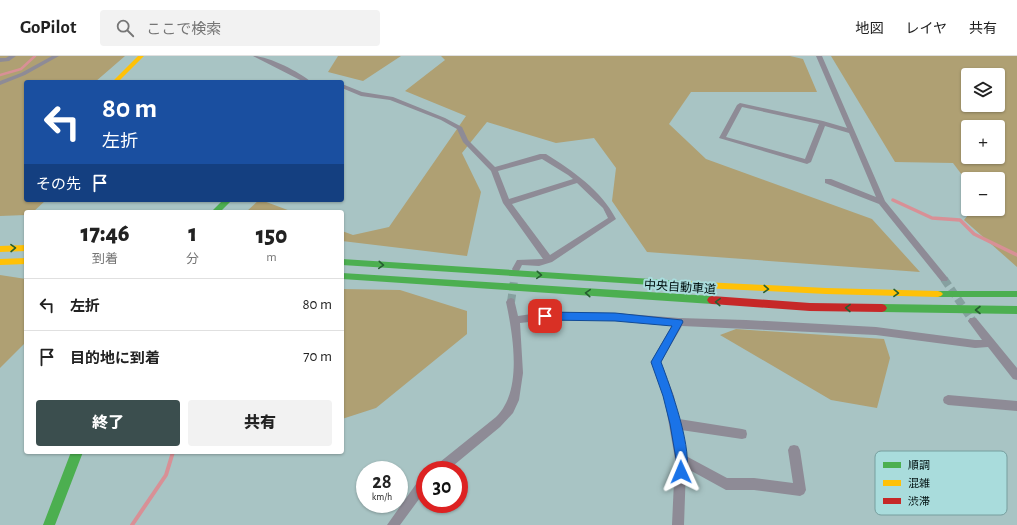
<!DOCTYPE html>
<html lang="ja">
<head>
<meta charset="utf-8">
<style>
	body { margin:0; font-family:"Alegreya Sans","Noto Sans JP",sans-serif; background:#f2f2f2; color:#222; height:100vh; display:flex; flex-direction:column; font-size:15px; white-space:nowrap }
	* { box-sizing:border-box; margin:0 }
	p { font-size:13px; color:#767676 }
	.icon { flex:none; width:22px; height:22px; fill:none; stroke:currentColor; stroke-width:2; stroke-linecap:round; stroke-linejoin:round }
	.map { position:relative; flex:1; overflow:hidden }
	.panel { position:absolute; left:24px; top:154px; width:320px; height:244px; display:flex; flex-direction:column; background:#fff; border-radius:4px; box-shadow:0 1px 3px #0004 }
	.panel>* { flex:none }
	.guide { position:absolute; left:24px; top:24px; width:320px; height:122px; border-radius:4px; box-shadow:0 1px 3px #0004; background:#1a4fa0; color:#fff; overflow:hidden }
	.controls { position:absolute; left:961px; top:12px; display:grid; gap:8px }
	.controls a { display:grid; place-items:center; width:44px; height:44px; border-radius:4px; background:#fff; box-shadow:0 1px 3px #0004; font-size:20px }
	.speed { position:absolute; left:356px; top:405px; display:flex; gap:8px; font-size:20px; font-weight:700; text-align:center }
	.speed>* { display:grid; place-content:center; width:52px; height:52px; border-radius:50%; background:#fff; box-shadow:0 1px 3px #0004; line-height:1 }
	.speed small { font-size:10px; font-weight:400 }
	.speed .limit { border:6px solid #d22; background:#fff; color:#111 }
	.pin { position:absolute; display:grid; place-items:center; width:34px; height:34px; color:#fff; margin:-17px; border-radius:8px; box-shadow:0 2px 6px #0006 }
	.me { position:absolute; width:44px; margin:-22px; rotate:359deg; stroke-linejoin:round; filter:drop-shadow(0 0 3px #0008) }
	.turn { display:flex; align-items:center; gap:14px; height:84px; padding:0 12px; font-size:18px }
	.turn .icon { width:52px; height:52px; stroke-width:2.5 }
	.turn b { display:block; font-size:28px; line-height:34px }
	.then { display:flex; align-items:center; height:38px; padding:0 12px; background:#0003; gap:8px; font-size:15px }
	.eta { display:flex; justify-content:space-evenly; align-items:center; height:68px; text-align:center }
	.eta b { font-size:24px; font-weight:800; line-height:28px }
	.button { display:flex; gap:8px; margin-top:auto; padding:8px 12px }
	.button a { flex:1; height:46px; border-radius:4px; background:#3b4e4e; color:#fff; font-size:16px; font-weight:800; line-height:46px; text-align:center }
	.button a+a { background:#f2f2f2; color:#222 }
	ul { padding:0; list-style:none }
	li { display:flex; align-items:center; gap:12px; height:52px; padding:0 12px; border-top:1px solid #e0e0e0 }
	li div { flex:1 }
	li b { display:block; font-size:15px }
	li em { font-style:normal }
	header { display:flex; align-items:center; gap:24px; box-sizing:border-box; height:56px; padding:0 20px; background:#fff; border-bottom:1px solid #e0e0e0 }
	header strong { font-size:19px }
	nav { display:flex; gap:22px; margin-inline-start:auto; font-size:14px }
	.search { width:280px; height:36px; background:#f2f2f2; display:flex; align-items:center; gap:10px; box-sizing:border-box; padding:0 14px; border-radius:4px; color:#767676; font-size:15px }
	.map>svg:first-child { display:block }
	.forest { fill:#afa073; fill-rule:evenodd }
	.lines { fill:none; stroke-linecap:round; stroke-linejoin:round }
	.stream-far2 { stroke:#d89096; stroke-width:2.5 }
	.stream-far1 { stroke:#d89096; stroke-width:3.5 }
	.stream { stroke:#d89096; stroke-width:4 }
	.street-tunnel { stroke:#86a0a0; stroke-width:8; stroke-dasharray:8 4; stroke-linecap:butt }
	.street { fill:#8e8b96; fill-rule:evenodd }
	.fast { fill:#4caf50; fill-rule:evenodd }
	.slow { fill:#ffc107; fill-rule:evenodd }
	.jam { fill:#c62828; fill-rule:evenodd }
	.oneway { stroke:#265f30 }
	.route { fill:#1a73e8; stroke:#114b97 }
	.labels { text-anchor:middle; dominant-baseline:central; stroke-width:4; stroke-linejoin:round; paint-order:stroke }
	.street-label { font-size:12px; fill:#000f0f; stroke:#a9dcdc }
	.key { fill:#a9dcdc; stroke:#769e9e; stroke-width:1 }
	.key-label { font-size:11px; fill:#000f0f }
</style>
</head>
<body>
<header>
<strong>GoPilot</strong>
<div class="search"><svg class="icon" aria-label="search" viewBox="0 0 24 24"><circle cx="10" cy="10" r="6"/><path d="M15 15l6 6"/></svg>ここで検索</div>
<nav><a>地図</a><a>レイヤ</a><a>共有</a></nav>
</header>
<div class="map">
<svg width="1017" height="469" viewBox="0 0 1017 469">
	<rect width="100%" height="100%" fill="#a8c4c4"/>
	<path class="forest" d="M0,0H125L95,26H26V144H46L33,156H26V159L0,160Z
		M338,0H401L363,25L328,16Z
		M441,0H790L803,3L817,36H691L669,68L706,103L872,163L920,216L647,196L612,145L616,112L594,82L556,87L487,66L462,97L481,136L467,200L342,185V175L353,179L389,171L466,60L405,35L445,4Z
		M831,0H1017V211L964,164L973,153H998V123H968V127L953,107L895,106ZM968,19H998V49H968ZM968,71H998V101H968Z
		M259,144H261L293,156H246Z
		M0,219L26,223V286L0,312Z
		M342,233L400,234L467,255V278L376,352L342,363Z
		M736,273L884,283L890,302L877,352L831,344L720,279Z"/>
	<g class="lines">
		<path class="stream-far2" d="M0,19L21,13L35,0"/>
		<path class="stream-far1" d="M893,144L932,162L960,164L974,178L1017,199"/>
		<path class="stream" d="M132,469L166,419L173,396"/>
		<path class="street-tunnel" d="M944,223L973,265
			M511,246L514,225"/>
		<path class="street" d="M9,0H16L9,5L0,6V2H6Z
			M52,0H59L25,19L0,29V25L21,17Z
			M253,0C268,0 300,16 311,26H304Z
			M816,0H822L885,145L947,221L948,223L947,225H941L879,148L825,127V123H831L876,141L849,77L825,70L811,106L807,108L719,82L737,49L740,47L823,65L847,72ZM742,51L819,68L805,103L726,81Z
			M326,24L329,25L330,26H323Z
			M342,28L362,36L393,41L445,62L462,71L468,84L495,111L540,98H546C573,115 601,134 616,163L552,206L539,210L522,209L519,215H513L512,213L517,204L543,203L503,147L491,115L463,86L457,73L441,64L390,44L361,40L342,32ZM542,103L568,119L573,123L509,143L498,115ZM577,127L603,152L608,162L550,199L512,148Z
			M511,242L514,243L518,260L545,256L615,257L679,262L746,264L876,271L975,284H982L968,265L970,262H976L1017,312V324L1013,323L988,291L975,292L876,279L682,270L661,306L674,340L679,363L742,373L746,374L747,378L746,382L742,383L681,374L686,400L727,422H754L793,427L788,394L790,390L794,389L798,390L800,394L806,434L804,438L800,440L754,434H726L686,412L684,469H672L675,403L664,340L651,306L672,269C622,265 570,260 520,267L523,317L519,344L513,357L500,371L448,414H433L435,410L496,361C523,335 513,279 506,246L508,243Z
			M948,339L1017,345V355L948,349L944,347L943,344L944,341Z
			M425,419V435L400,469H387L421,421Z"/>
		<path class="fast" d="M223,144H232L220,156H211Z
			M342,203L683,225L687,228L683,231L342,209Z
			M342,217L712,240L715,241L717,244L715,247L712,248L342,223Z
			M938,235H1017V241H938L935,240L933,238L935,236Z
			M882,248L1017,250V258L882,256L879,255L877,252L879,249Z
			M71,396H83L55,469H43Z"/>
		<path class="slow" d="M138,0H144L118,26H112Z
			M26,189V195L0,196V190Z
			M26,202V208L0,209V203Z
			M683,225L826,232L938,235L941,236L943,238L941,240L938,241L826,238L683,231L679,228Z"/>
		<path class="jam" d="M712,240L810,247L882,248L885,249L887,252L885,255L882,256L810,255L712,248L709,247L707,244L709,241Z"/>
	</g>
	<defs><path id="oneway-chevron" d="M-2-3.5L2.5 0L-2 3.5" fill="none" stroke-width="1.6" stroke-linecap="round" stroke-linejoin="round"/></defs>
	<g class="oneway">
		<use href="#oneway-chevron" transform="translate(13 192) rotate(-1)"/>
		<use href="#oneway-chevron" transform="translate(381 209) rotate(4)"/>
		<use href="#oneway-chevron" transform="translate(539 219) rotate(4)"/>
		<use href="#oneway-chevron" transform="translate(766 233) rotate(3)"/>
		<use href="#oneway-chevron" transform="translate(588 237) rotate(-176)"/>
		<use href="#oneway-chevron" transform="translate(896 237) rotate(1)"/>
		<use href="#oneway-chevron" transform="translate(718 246) rotate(-177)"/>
		<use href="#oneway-chevron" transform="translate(848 252) rotate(-179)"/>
		<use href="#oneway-chevron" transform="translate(978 254) rotate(-180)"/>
	</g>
	<path class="route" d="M545,256L615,257L682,264L683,266L661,306C670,330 695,397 685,420L681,422L677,420L675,416L676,403L670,368L663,340L651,306L672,270L615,265L545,264L542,263L540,260L542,257Z"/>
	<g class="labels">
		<g class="street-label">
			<text transform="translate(680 231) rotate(4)">中央自動車道</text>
		</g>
	</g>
	<rect x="875" y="395" width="132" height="64" rx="6" class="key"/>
	<rect x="883" y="406" width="18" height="6" fill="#4caf50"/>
	<rect x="883" y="424" width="18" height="6" fill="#ffc107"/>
	<rect x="883" y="442" width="18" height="6" fill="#c62828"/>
	<g class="key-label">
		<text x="908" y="413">順調</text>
		<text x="908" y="431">混雑</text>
		<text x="908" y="449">渋滞</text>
	</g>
</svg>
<div class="controls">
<a><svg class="icon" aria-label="layers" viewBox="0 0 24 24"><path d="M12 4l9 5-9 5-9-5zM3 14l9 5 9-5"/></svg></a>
<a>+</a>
<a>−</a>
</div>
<div class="speed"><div>28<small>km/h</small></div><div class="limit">30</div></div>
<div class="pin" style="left:545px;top:260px;background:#d93025"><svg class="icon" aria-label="arrive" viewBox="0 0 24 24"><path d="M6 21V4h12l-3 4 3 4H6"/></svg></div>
<svg class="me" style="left:681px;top:416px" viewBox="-20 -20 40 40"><path d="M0-17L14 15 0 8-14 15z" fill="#1a73e8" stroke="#fff" stroke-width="4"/></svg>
<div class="guide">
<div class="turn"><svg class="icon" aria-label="left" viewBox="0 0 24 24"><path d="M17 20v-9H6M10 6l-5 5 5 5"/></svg><div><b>80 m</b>左折</div></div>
<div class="then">その先<svg class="icon" aria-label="arrive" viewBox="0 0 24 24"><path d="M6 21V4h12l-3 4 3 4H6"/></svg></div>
</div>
<section class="panel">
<div class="eta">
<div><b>17:46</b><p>到着</p></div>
<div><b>1</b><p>分</p></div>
<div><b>150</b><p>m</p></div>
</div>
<ul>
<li><svg class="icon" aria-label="left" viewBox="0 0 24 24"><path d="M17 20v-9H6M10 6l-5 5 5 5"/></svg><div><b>左折</b></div><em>80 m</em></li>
<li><svg class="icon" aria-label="arrive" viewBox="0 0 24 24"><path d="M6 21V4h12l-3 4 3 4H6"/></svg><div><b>目的地に到着</b></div><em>70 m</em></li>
</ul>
<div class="button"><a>終了</a><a>共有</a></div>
</section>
</div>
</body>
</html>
